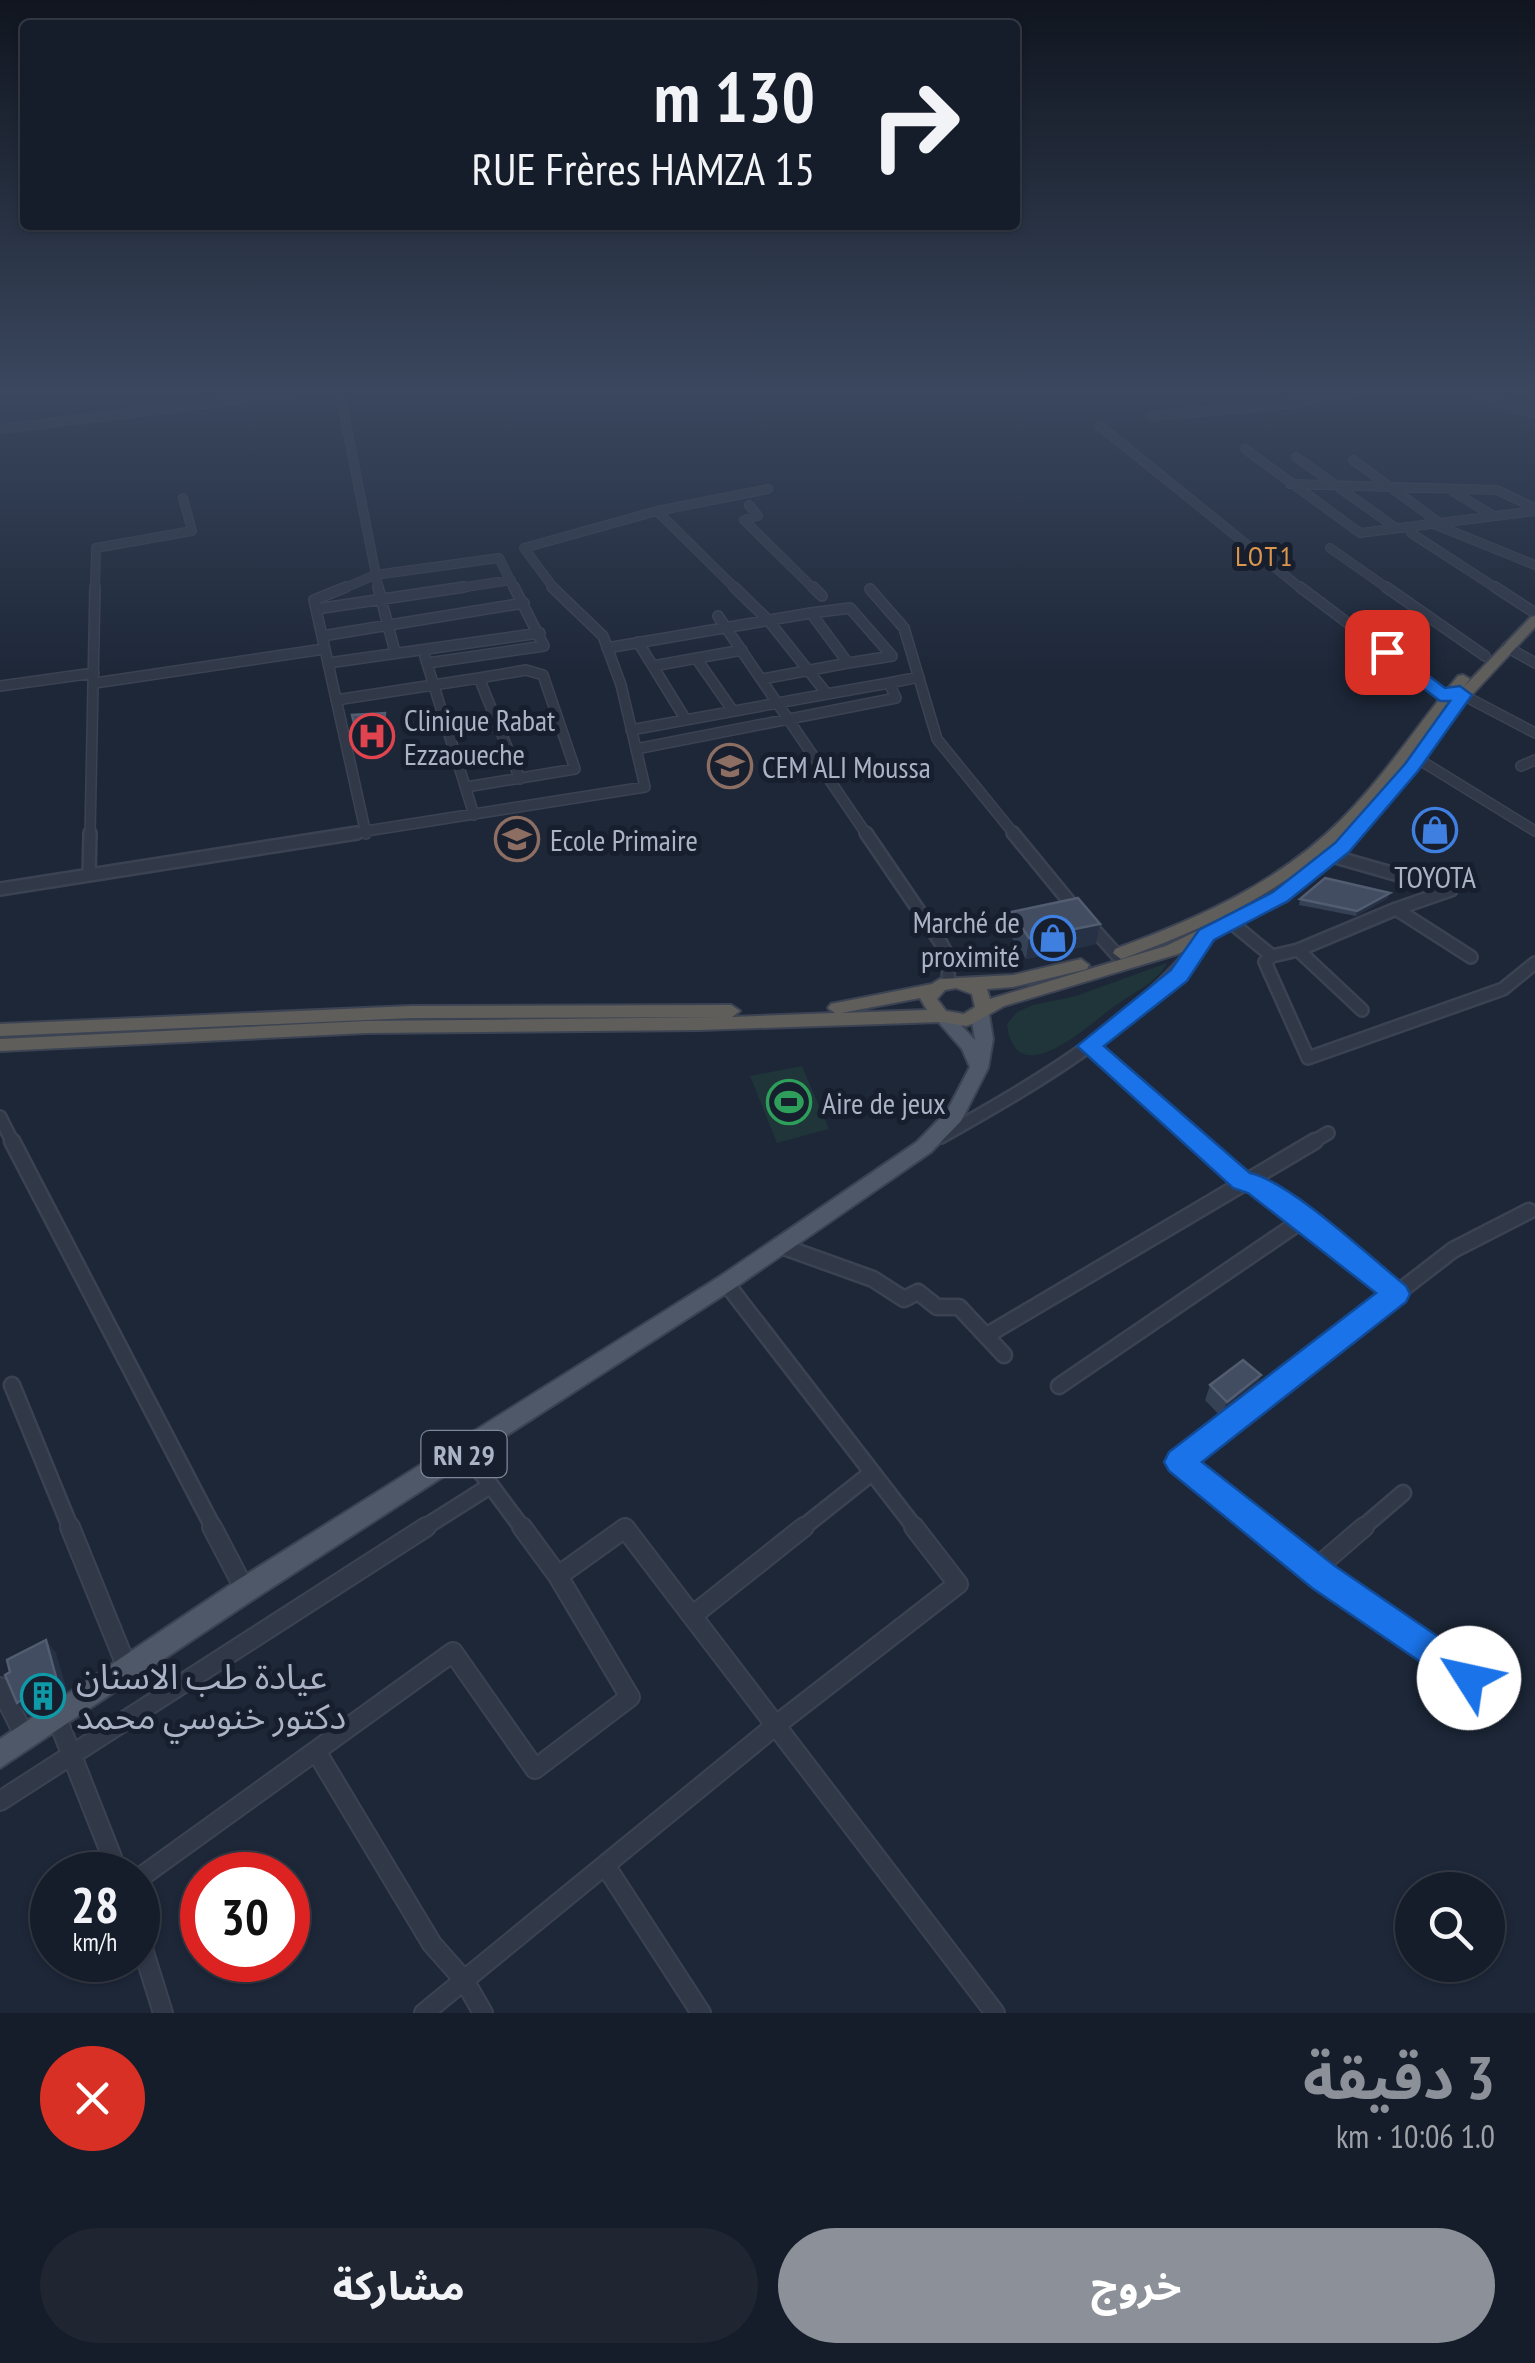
<!DOCTYPE html>
<html lang="ar">
<head>
<meta charset="utf-8">
<style>
	body { margin:0; font-family:"PT Sans Narrow","Noto Sans Arabic",sans-serif; background:#1f2632; color:#f1f3f6; direction:rtl; height:100vh; display:flex; flex-direction:column; font-size:38px; white-space:nowrap }
	* { box-sizing:border-box; margin:0 }
	p { font-size:32px; color:#9ea2a8 }
	.icon { flex:none; width:55px; height:55px; fill:none; stroke:currentColor; stroke-width:2; stroke-linecap:round; stroke-linejoin:round }
	.map { position:relative; height:2013px; overflow:hidden; direction:ltr }
	.panel { display:flex; flex-direction:column; background:#161d2a; flex:1 }
	.panel>* { flex:none }
	.banner { position:absolute; left:20px; top:20px; width:1000px; height:210px; border-radius:10px; box-shadow:0 2px 8px #0004,0 0 0 2px #353b47; direction:rtl; background:#161d2a; color:#f1f3f6; overflow:hidden }
	.buttons { position:absolute; left:1395px; top:1872px; display:grid; gap:20px }
	.buttons a { display:grid; place-items:center; width:110px; height:110px; border-radius:50%; background:#161d2a; box-shadow:0 2px 8px #0004,0 0 0 2px #353b47; font-size:50px }
	.speed { position:absolute; left:30px; top:1852px; display:flex; gap:20px; font-size:50px; font-weight:700; text-align:center }
	.speed>* { display:grid; place-content:center; width:130px; height:130px; border-radius:50%; background:#161d2a; box-shadow:0 2px 8px #0004,0 0 0 2px #353b47; line-height:1 }
	.speed small { font-size:25px; font-weight:400 }
	.speed .limit { border:15px solid #d22; background:#fff; color:#111 }
	.pin { position:absolute; display:grid; place-items:center; width:85px; height:85px; color:#fff; margin:-42px; border-radius:20px; box-shadow:0 5px 15px #0006 }
	.me { position:absolute; width:110px; margin:-55px; rotate:305deg; stroke-linejoin:round; filter:drop-shadow(0 0 8px #0008) }
	.turn { display:flex; align-items:center; gap:35px; height:210px; padding:0 40px; font-size:45px }
	.turn .icon { width:130px; height:130px; stroke-width:2.5 }
	.turn b { display:block; font-size:70px; line-height:85px }
	.round { display:grid; place-items:center; flex:none; width:105px; height:105px; border-radius:52px; background:#1f2632 }
	.head { display:flex; align-items:center; justify-content:space-between; height:170px; padding:0 40px }
	h1 { font-size:60px; font-weight:700; line-height:75px; color:#8c9099 }
	.cta { display:flex; gap:20px; margin-top:auto; padding:20px 40px }
	.cta a { flex:1; height:115px; border-radius:60px; background:#8c9099; color:#fff; font-size:40px; font-weight:700; line-height:115px; text-align:center }
	.cta a+a { background:#1f2632; color:#f1f3f6 }
	.map>svg:first-child { display:block }
	.green { fill:#1f3539 }
	.lines { fill:none; stroke-linecap:round; stroke-linejoin:round }
	.minor-far4-casing { stroke:#3b4252; stroke-width:10 }
	.minor-far3-casing { stroke:#3b4252; stroke-width:12 }
	.minor-far2-casing { stroke:#3b4252; stroke-width:16 }
	.minor-far1-casing { stroke:#3b4252; stroke-width:19 }
	.minor-casing { stroke:#3b4252; stroke-width:22 }
	.primary-casing { stroke:#3b4252; stroke-width:4 }
	.trunk-casing { stroke:#3c4353; stroke-width:4 }
	.minor-far4 { stroke:#313949; stroke-width:8 }
	.minor-far3 { stroke:#313949; stroke-width:9 }
	.minor-far2 { stroke:#313949; stroke-width:11 }
	.minor-far1 { stroke:#313949; stroke-width:14 }
	.minor { stroke:#313949; stroke-width:18 }
	.primary { fill:#4f5869; fill-rule:evenodd }
	.trunk { fill:#5f5e5b; fill-rule:evenodd }
	.wall { fill:#354155 }
	.shaded-wall { fill:#263145 }
	.building { fill:#424d62; stroke:#525d71; stroke-width:2.5 }
	.route { fill:#1a73e8; stroke:#114b97; stroke-width:2.5 }
	.labels { text-anchor:middle; dominant-baseline:central; stroke-width:10; stroke-linejoin:round; paint-order:stroke }
	.far-neighbourhood-label { font-size:28px; letter-spacing:2.5px; fill:#dd964e; stroke:#171e2d }
	.shield { fill:#171e2d; stroke:#7f8698; stroke-width:2.5 }
	.shield-label { font-size:28px; font-weight:bold; fill:#abb3c6 }
	.poi-label { font-size:30px; fill:#abb3c6; stroke:#171e2d; text-anchor:start }
	.near-poi-label { font-size:35px; fill:#abb3c6; stroke:#171e2d; text-anchor:start }
</style>
</head>
<body>
<div class="map">
<svg width="1535" height="2013" viewBox="0 0 1535 2013">
	<rect width="100%" height="100%" fill="#1d2738"/>
	<path class="green" d="M1167,963C1159,981 1130,995 1113,1007C1087,1027 1015,1094 1007,1024L1017,1012L1033,1005L1076,996Z
		M802,1066L829,1129L777,1143L750,1076Z"/>
	<g class="lines">
		<defs>
			<path id="minor-far4" d="M340,393L379,590
				M1473,393L1535,414
				M1151,416L1275,406L1356,393
				M1100,426L1303,590
				M0,429L297,393
				M1245,449L1360,533L1535,511
				M1296,457L1396,528
				M1353,460L1437,521
				M1290,484L1497,490L1535,508
				M1449,489L1492,515
				M749,505L758,516L744,520L815,590
				M657,511L737,590
				M1429,522L1535,565
				M1411,533L1499,590
				M1330,548L1390,590
				M95,590L96,548L192,531L183,498
				M340,590L375,575L499,558L515,590
				M447,590L511,580
				M555,590L524,548L657,511L768,489"/>
			<path id="minor-far3" d="M346,587L314,600L366,834
				M378,587L395,652
				M813,587L822,596
				M1300,587L1446,697
				M1386,587L1485,656
				M1495,587L1532,611
				M870,589L904,628L937,739L1015,835
				M316,609L464,587
				M811,613L850,608L892,656L848,663
				M718,616L867,835
				M322,636L524,603
				M638,642L686,720
				M1507,647L1535,663
				M607,648L811,613L848,663L762,679
				M425,657L474,815
				M696,658L733,711
				M328,663L540,633
				M428,663L544,646L514,587
				M653,666L742,650
				M95,683L324,649
				M889,683L919,677
				M0,686L94,673
				M1459,693L1535,733
				M336,700L479,678L520,779
				M631,730L827,694L768,620L734,587
				M449,733L557,717
				M636,749L896,698L889,683L827,694
				M1418,759L1535,831
				M1521,766L1535,760
				M466,787L575,769L543,675L526,670L479,678
				M90,835L95,587
				M341,835L645,787L621,685L603,636L552,587"/>
			<path id="minor-far2" d="M866,833L941,943L949,958L948,982
				M1013,833L1077,911
				M1332,856L1451,890L1396,909
				M89,875L90,833
				M0,889L357,833
				M1233,924L1272,956L1265,962L1308,1058L1503,989L1535,963
				M1090,925L1117,955
				M1298,950L1362,1010
				M1272,956L1298,950L1396,909L1471,957
				M1089,1046L1198,1143
				M0,1117L13,1143
				M941,1137C1040,1081 1136,1026 1207,935
				M1311,1143L1328,1133"/>
			<path id="minor-far1" d="M12,1141L214,1529
				M1195,1141L1242,1182L1255,1184L1396,1294L1180,1462L1264,1529
				M781,1246L873,1279L904,1299L918,1292L937,1307H959L1004,1355
				M726,1283L916,1529
				M1396,1294L1453,1250L1529,1211
				M989,1334L1315,1141
				M12,1385L71,1529
				M1059,1386L1304,1219
				M466,1452L523,1529
				M422,1529L490,1486
				M623,1529H626
				M801,1529L869,1475
				M1361,1529L1403,1493"/>
			<path id="minor" d="M70,1527L128,1670
				M212,1527L245,1590
				M522,1527L558,1576L625,1528L995,2013
				M1261,1527L1323,1577L1469,1678
				M1314,1570L1364,1527
				M692,1616L804,1527
				M0,1687L25,1737
				M57,1718L119,1875
				M316,1751L432,1944L464,1980L483,2013
				M0,1801L426,1527
				M605,1865L701,2013
				M138,1879L453,1652L535,1769L630,1697L558,1576
				M138,1933L163,2013
				M424,2013L775,1726L958,1584L914,1527"/>
			<path id="primary" d="M980,1008L989,1014L993,1039L988,1068L961,1121L931,1152L733,1289L254,1599L0,1768V1739L236,1581L719,1277L917,1142L947,1111L970,1067L962,1049L935,1018L944,1012L950,1014L975,1040L971,1014Z"/>
			<path id="trunk" d="M1535,616V627L1469,698L1366,830L1287,901L1178,954L1004,1006L972,1024L966,1026L940,1022L700,1030L366,1033L0,1051V1039L366,1021L726,1017L411,1018L0,1036V1024L411,1006L731,1005L740,1011L732,1017L835,1013L828,1008L831,1004L932,984L940,979L1013,975L1081,959L1089,965L1087,969L1013,987L987,989L990,999L1166,946L1275,893L1317,857C1260,903 1195,932 1127,957L1121,959L1113,953L1115,949C1198,919 1278,883 1341,820C1385,776 1419,723 1458,676L1463,675L1470,679L1429,731L1459,692L1531,617ZM956,988L972,994L975,1007L964,1014L946,1011L937,999L945,990ZM920,998L927,1010L841,1013Z"/>
		</defs>
		<use href="#minor-far4" class="minor-far4-casing"/>
		<use href="#minor-far3" class="minor-far3-casing"/>
		<use href="#minor-far2" class="minor-far2-casing"/>
		<use href="#minor-far1" class="minor-far1-casing"/>
		<use href="#minor" class="minor-casing"/>
		<use href="#primary" class="primary-casing"/>
		<use href="#trunk" class="trunk-casing"/>
		<use href="#minor-far4" class="minor-far4"/>
		<use href="#minor-far3" class="minor-far3"/>
		<use href="#minor-far2" class="minor-far2"/>
		<use href="#minor-far1" class="minor-far1"/>
		<use href="#minor" class="minor"/>
		<use href="#primary" class="primary"/>
		<use href="#trunk" class="trunk"/>
	</g>
	<path class="wall" d="M1388,898L1356,916L1299,905L1300,899Z
		M1011,912L1096,944L1026,959L1008,932Z
		M1261,1375L1255,1390L1221,1417L1205,1400L1210,1385Z"/>
	<path class="shaded-wall" d="M385,713L388,728L386,743L359,746L356,731Z
		M1390,893L1388,898L1356,916L1357,911Z
		M1100,924L1096,944L1026,959L1029,938Z
		M1261,1375L1255,1390L1221,1417L1227,1402Z
		M46,1640L56,1653L67,1690L28,1716L17,1703Z"/>
	<path class="building" d="M385,713L383,728L356,731L352,715Z
		M1325,878L1390,893L1357,911L1300,899Z
		M1078,898L1100,924L1029,938L1011,912Z
		M1243,1360L1261,1375L1227,1402L1210,1385Z
		M46,1640L56,1677L17,1703L5,1675L10,1672L7,1660Z"/>
	<linearGradient id="sky" x2="0" y2="1"><stop stop-color="#10151f"/><stop offset="0.58" stop-color="#3a475e"/><stop offset="1" stop-color="#3a475e" stop-opacity="0"/></linearGradient>
	<rect width="1535" height="674" fill="url(#sky)"/>
	<path class="route" d="M1381,649H1393L1445,688L1460,686L1472,695L1418,771L1349,852L1288,901L1214,940L1187,981L1104,1046L1250,1173C1291,1182 1370,1257 1406,1286L1410,1294L1406,1302L1202,1462L1335,1566L1481,1666L1486,1678L1481,1690L1469,1695L1312,1588L1169,1471L1164,1462L1169,1452L1376,1293L1248,1193L1233,1188L1077,1046L1171,970L1199,930L1273,892L1335,843L1405,764L1450,701H1440L1381,656Z"/>
	<defs>
		<symbol id="hospital-ring" viewBox="-11 -11 22 22"><circle r="9.5" fill="#171e2d" stroke="#e0444e" stroke-width="1.5"/><path d="M-5-5h3v3.5h4V-5h3V5h-3V1.5h-4V5h-3Z" fill="#e0444e"/></symbol>
		<symbol id="school-ring" viewBox="-11 -11 22 22"><circle r="9.5" fill="#171e2d" stroke="#8d6e63" stroke-width="1.5"/><path d="M0-5L7-2L0 1L-7-2ZM-4 1L0 2.5L4 1V4Q0 6-4 4Z" fill="#8d6e63"/></symbol>
		<symbol id="shop-ring" viewBox="-11 -11 22 22"><circle r="9.5" fill="#171e2d" stroke="#3f7fe0" stroke-width="1.5"/><path d="M-5-2.5h2.3a2.7 3.5 0 0 1 5.4 0H5L5.5 6h-11ZM-1.5-2.5h3a1.5 2.3 0 0 0-3 0Z" fill="#3f7fe0"/></symbol>
		<symbol id="stadium-ring" viewBox="-11 -11 22 22"><circle r="9.5" fill="#171e2d" stroke="#2e9e5b" stroke-width="1.5"/><path d="M0-5a6.5 5 0 1 0 0 10a6.5 5 0 1 0 0-10ZM-3.5-1.8h7v3.6h-7Z" fill="#2e9e5b"/></symbol>
		<symbol id="building-ring" viewBox="-11 -11 22 22"><circle r="9.5" fill="#171e2d" stroke="#0f9aa8" stroke-width="1.5"/><path d="M-4-6H4V6H1V3H-1V6H-4ZM-2.5-4.3h1.7v1.8h-1.7ZM.8-4.3h1.7v1.8H.8ZM-2.5-1h1.7V.8h-1.7ZM.8-1h1.7V.8H.8Z" fill="#0f9aa8"/></symbol>
	</defs>
	<g fill-rule="evenodd">
		<use href="#hospital-ring" x="347" y="711" width="50" height="50"/>
		<use href="#school-ring" x="705" y="741" width="50" height="50"/>
		<use href="#shop-ring" x="1410" y="805" width="50" height="50"/>
		<use href="#school-ring" x="492" y="814" width="50" height="50"/>
		<use href="#shop-ring" x="1028" y="913" width="50" height="50"/>
		<use href="#stadium-ring" x="764" y="1077" width="50" height="50"/>
		<use href="#building-ring" x="18" y="1671" width="50" height="50"/>
	</g>
	<g class="labels">
		<g class="far-neighbourhood-label">
			<text x="1265" y="555">LOT1</text>
		</g>
		<rect class="shield" x="421.5" y="1431" width="85" height="46" rx="8"/>
		<g class="shield-label">
			<text x="464" y="1454">RN 29</text>
		</g>
		<g class="poi-label">
			<text x="404" y="719">Clinique Rabat<tspan x="404" dy="34">Ezzaoueche</tspan></text>
			<text x="762" y="766">CEM ALI Moussa</text>
			<text x="550" y="839">Ecole Primaire</text>
			<text x="1435" y="876" text-anchor="middle">TOYOTA</text>
			<text x="1020" y="921" text-anchor="end">Marché de<tspan x="1020" dy="34">proximité</tspan></text>
			<text x="822" y="1102">Aire de jeux</text>
		</g>
		<g class="near-poi-label">
			<text x="76" y="1676">عيادة طب الاسنان<tspan x="76" dy="40">دكتور خنوسي محمد</tspan></text>
		</g>
	</g>
</svg>
<div class="buttons">
<a><svg class="icon" aria-label="search" viewBox="0 0 24 24"><circle cx="10" cy="10" r="6"/><path d="M15 15l6 6"/></svg></a>
</div>
<div class="speed"><div>28<small>km/h</small></div><div class="limit">30</div></div>
<div class="pin" style="left:1387px;top:652px;background:#d93025"><svg class="icon" aria-label="arrive" viewBox="0 0 24 24"><path d="M6 21V4h12l-3 4 3 4H6"/></svg></div>
<svg class="me" style="left:1469px;top:1678px" viewBox="-20 -20 40 40"><circle r="19" fill="#fff"/><path d="M0-13L10 11 0 6-10 11z" fill="#1a73e8"/></svg>
<div class="banner">
<div class="turn"><svg class="icon" aria-label="right" viewBox="0 0 24 24"><path d="M7 20v-9h11M14 6l5 5-5 5"/></svg><div><b>130 m</b>15 RUE Frères HAMZA</div></div>
</div>
</div>
<section class="panel">
<div class="head"><div><h1>3 دقيقة</h1><p>1.0 km · 10:06</p></div><a class="round" style="background:#d93025;color:#fff"><svg class="icon" aria-label="close" viewBox="0 0 24 24"><path d="M6 6l12 12M18 6L6 18"/></svg></a></div>
<div class="cta"><a>خروج</a><a>مشاركة</a></div>
</section>
</body>
</html>
